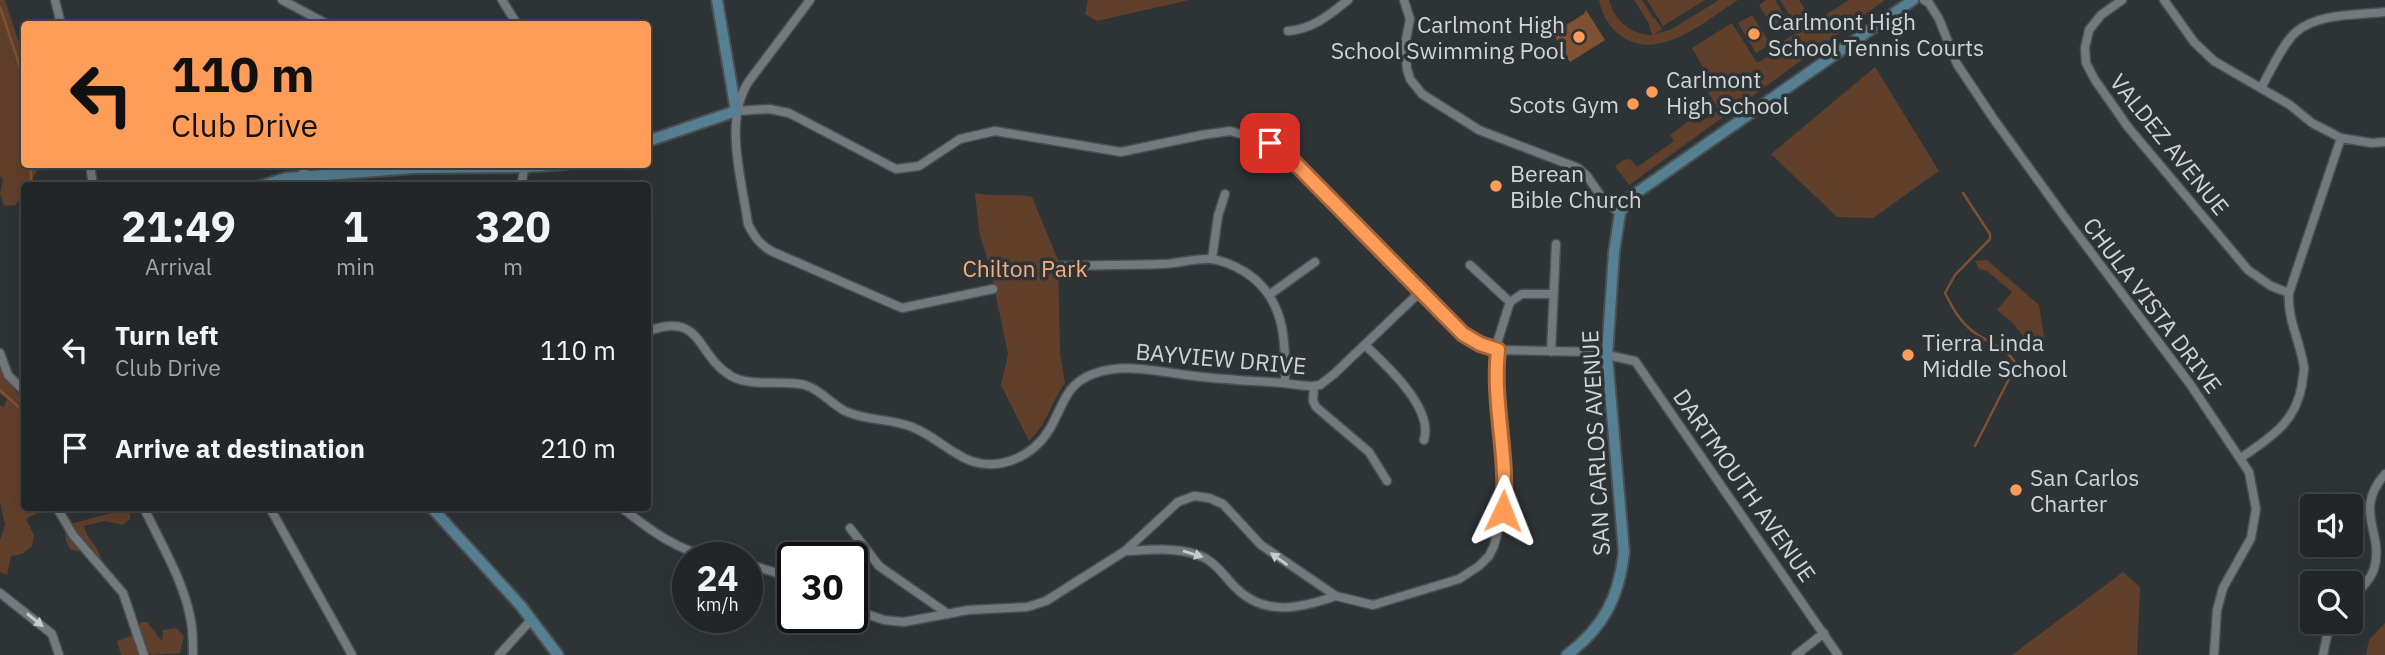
<!DOCTYPE html>
<html lang="en">
<head>
<meta charset="utf-8">
<style>
	body { margin:0; font-family:"IBM Plex Sans",sans-serif; background:#2a2e30; color:#f1f3f6; height:100vh; display:flex; flex-direction:column; font-size:26px; white-space:nowrap }
	* { box-sizing:border-box; margin:0 }
	p { font-size:23px; color:#a2a5a8 }
	.icon { flex:none; width:38px; height:38px; fill:none; stroke:currentColor; stroke-width:2; stroke-linecap:round; stroke-linejoin:round }
	.map { position:relative; flex:1; overflow:hidden }
	.sheet { position:absolute; left:21px; top:182px; width:630px; height:329px; display:flex; flex-direction:column; background:#222628; border-radius:7px; box-shadow:0 7px 28px #0002,0 0 0 2px #3f4345 }
	.sheet>* { flex:none }
	.banner { position:absolute; left:21px; top:21px; width:630px; height:147px; border-radius:7px; box-shadow:0 7px 28px #0002,0 0 0 2px #3f4345; background:#fe9c58; color:#111; overflow:hidden }
	.buttons { position:absolute; left:2300px; top:494px; display:grid; gap:14px }
	.buttons a { display:grid; place-items:center; width:63px; height:63px; border-radius:7px; background:#222628; box-shadow:0 7px 28px #0002,0 0 0 2px #3f4345; font-size:35px }
	.speed { position:absolute; left:672px; top:542px; display:flex; gap:14px; font-size:35px; font-weight:700; text-align:center }
	.speed>* { display:grid; place-content:center; width:91px; height:91px; border-radius:50%; background:#222628; box-shadow:0 7px 28px #0002,0 0 0 2px #3f4345; line-height:1 }
	.speed small { font-size:18px; font-weight:400 }
	.speed .limit { border:4px solid #111; border-radius:10px; background:#fff; color:#111 }
	.pin { position:absolute; display:grid; place-items:center; width:60px; height:60px; color:#fff; margin:-30px; border-radius:14px; box-shadow:0 4px 10px #0006 }
	.me { position:absolute; width:77px; margin:-38px; rotate:2deg; stroke-linejoin:round; filter:drop-shadow(0 0 5px #0008) }
	.turn { display:flex; align-items:center; gap:24px; height:147px; padding:0 35px; font-size:32px }
	.turn .icon { width:91px; height:91px; stroke-width:2.5 }
	.turn b { display:block; font-size:49px; line-height:60px }
	.eta { display:flex; justify-content:space-evenly; align-items:center; height:119px; text-align:center }
	.eta b { font-size:42px; font-weight:800; line-height:49px }
	ul { padding:0; list-style:none }
	li { display:flex; align-items:center; gap:21px; height:98px; padding:0 35px }
	li div { flex:1 }
	li b { display:block; font-size:26px }
	li em { font-style:normal }
	.map>svg:first-child { display:block }
	.green { fill:#61402b }
	.water { fill:#7f5133 }
	.lines { fill:none; stroke-linecap:round; stroke-linejoin:round }
	.stream { stroke:#7f5133; stroke-width:2.5 }
	.street-casing { stroke:#4a4f52; stroke-width:11 }
	.secondary-casing { stroke:#4a4f52; stroke-width:14 }
	.street { stroke:#73797d; stroke-width:8 }
	.secondary { stroke:#558091; stroke-width:10 }
	.oneway { fill:#c7cbcd }
	.route-casing { stroke:#a56539; stroke-width:18 }
	.route { stroke:#fe9c58; stroke-width:12 }
	.poi-dot { fill:#fe9c58; stroke:#2e3336; stroke-width:2.5 }
	.labels { text-anchor:middle; dominant-baseline:central; stroke-width:7; stroke-linejoin:round; paint-order:stroke }
	.poi-label { font-size:23px; fill:#d0d4d6; stroke:#2e3336; text-anchor:start }
	.street-label { font-size:23px; fill:#d0d4d6; stroke:#2e3336 }
	.park-label { font-size:23px; fill:#f5ac7d; stroke:#2e3336 }
</style>
</head>
<body>
<div class="map">
<svg width="2385" height="655" viewBox="0 0 2385 655">
	<rect width="100%" height="100%" fill="#2e3336"/>
	<path class="green" d="M0,0H5L24,58V164L40,165L29,185L24,186V192L16,205L4,206L0,194L3,180L0,176Z
		M1088,0H1189L1097,21L1085,14Z
		M1599,0H1609C1615,21 1630,34 1652,35L1648,22L1634,0H1642L1653,18H1655L1662,29L1655,34L1670,30L1719,0H1738C1706,20 1660,63 1621,36C1609,27 1602,15 1599,0Z
		M1647,0H1705L1663,26Z
		M1766,0H1775L1791,26L1777,34L1759,5Z
		M1780,0H1799L1808,15L1795,23Z
		M1849,0H1885L1629,185L1615,166L1623,160L1630,159L1637,167L1674,141L1670,135L1694,117L1699,123L1719,110L1698,76L1704,69L1692,48L1732,23L1757,63L1780,49L1777,45Z
		M1752,15L1770,44L1756,53L1738,23Z
		M1875,67L1939,171L1873,218L1837,217L1771,154Z
		M975,193C994,197 1013,193 1032,197L1058,260L1060,354L1065,383C1051,402 1047,425 1029,441L1001,385L1008,354L991,272L979,231Z
		M1987,260L2039,305L2045,342L2034,350L2012,322L1997,310L2012,292L1987,271L1979,269L1975,261Z
		M0,369L20,397L24,391V427L21,432L24,443V481L20,482C18,493 24,499 24,508H47L26,519L34,535L32,546L22,554L11,556L7,575L0,572V540L5,525L0,502V405L4,407L7,399L0,394Z
		M112,508H130V519L123,525L105,521L84,526C87,539 97,545 101,558L92,561L85,555L92,548L89,545L81,551L71,550C64,540 63,534 71,524L111,513Z
		M2123,572L2140,587L2137,655H2012Z
		M141,622H147L162,641L163,630L176,628L184,636L180,653L152,655L146,650L144,655H121L117,641L134,635Z
		M2385,623V655H2366L2369,640Z"/>
	<path class="water" d="M1586,10L1605,40L1570,62L1553,33L1584,14Z"/>
	<g class="lines">
		<path class="stream" d="M0,7L24,79
			M30,164L32,186
			M1963,193L1990,234V239L1955,275L1945,293C1952,307 1959,320 1971,330C1984,341 2010,349 2016,365L1975,446
			M0,390L24,412"/>
		<defs>
			<path id="street" d="M55,0L61,24
				M282,0L327,24
				M502,0L517,24
				M810,0L749,81C723,120 742,180 748,224C754,236 759,244 771,251L902,308L993,289
				M1404,0L1410,19L1405,45L1407,69L1410,79L1422,94L1479,130L1578,168L1587,176L1605,202L1620,213
				M1924,0L1929,3L1939,19L1957,64L1993,118L2066,219L2190,384L2249,472L2256,509L2251,538L2223,588L2217,610L2214,655
				M2122,0L2101,15L2089,30L2085,48L2086,63L2095,80L2128,127L2248,270L2271,286L2289,293
				M2164,0L2194,42L2214,61L2290,105L2312,123L2341,138L2372,143L2385,142
				M1288,31C1313,29 1329,15 1348,0
				M2261,88C2270,72 2283,43 2296,32C2318,13 2357,15 2385,12
				M736,111L769,109L789,113L896,169L919,166L960,139L995,131L1121,152L1202,135L1230,131L1266,141L1288,156L1428,300L1466,337L1498,350L1593,352L1635,361L1838,655
				M90,164L93,186
				M301,177L307,164
				M521,186L525,165
				M1212,259L1218,216L1225,194
				M1470,265L1510,302
				M1059,266C1093,265 1127,265 1161,264C1178,264 1194,258 1210,259C1222,260 1235,266 1245,272C1285,297 1286,341 1285,383
				M1269,295L1315,262
				M648,331C703,311 695,354 731,376C753,388 781,379 805,385C821,390 830,403 845,411C865,421 890,418 912,427C933,435 950,453 971,461C1001,471 1033,456 1049,430C1063,407 1065,384 1093,374C1129,361 1167,374 1203,377C1230,380 1256,381 1283,383C1295,384 1307,388 1320,385L1334,374L1420,292
				M1365,345C1386,365 1434,408 1424,440
				M1551,352L1556,244
				M0,353L8,375L24,391
				M1314,386L1313,401L1316,407L1369,452L1387,481
				M2241,458C2270,437 2295,424 2302,385C2302,380 2304,374 2304,368C2301,342 2287,321 2289,293L2341,138
				M57,508L73,535L123,593L144,655
				M144,508C161,544 184,581 191,621C193,632 193,644 193,655
				M270,508L352,655
				M622,508C650,530 679,552 715,558
				M850,528L879,566L948,614
				M1125,551C1152,550 1181,546 1205,558C1218,565 1225,577 1236,588C1265,617 1301,608 1336,596
				M747,564L774,572L793,581
				M0,593L52,634L59,655
				M2350,599C2359,590 2370,581 2374,569C2385,532 2352,512 2385,474
				M852,609L884,620L904,622L968,610L1027,607L1046,601L1125,551L1178,502L1194,496L1209,498L1223,504L1261,545L1336,596L1373,605L1459,579L1479,566L1489,556L1494,546L1503,511L1504,479L1495,373L1498,340L1510,302L1522,294H1552
				M499,655L531,620
				M1796,655L1824,633
				M2323,655L2327,636L2334,621"/>
			<path id="secondary" d="M648,141L736,111L717,0
				M260,186L286,178L414,168L524,167L566,164
				M432,508L521,606L558,655
				M1567,655C1604,627 1619,597 1624,552L1607,356L1614,252L1620,213L1629,198L1913,0"/>
		</defs>
		<use href="#street" class="street-casing"/>
		<use href="#secondary" class="secondary-casing"/>
		<use href="#street" class="street"/>
		<use href="#secondary" class="secondary"/>
	</g>
	<defs><path id="oneway-solid" d="M-6-.8H1V-3.2L6.5 0L1 3.2V.8H-6Z" transform="scale(1.75)"/></defs>
	<g class="oneway">
		<use href="#oneway-solid" transform="translate(1193 554) rotate(17)"/>
		<use href="#oneway-solid" transform="translate(1279 559) rotate(-144)"/>
		<use href="#oneway-solid" transform="translate(35 620) rotate(39)"/>
	</g>
	<g class="lines">
		<defs>
			<path id="route" d="M1270,143L1288,156L1463,334L1480,344L1498,350C1492,404 1509,457 1503,511"/>
		</defs>
		<use href="#route" class="route-casing"/>
		<use href="#route" class="route"/>
	</g>
	<g class="poi-dot">
		<circle cx="1754" cy="34" r="7"/>
		<circle cx="1579" cy="37" r="7"/>
		<circle cx="1652" cy="92" r="7"/>
		<circle cx="1633" cy="104" r="7"/>
		<circle cx="1496" cy="186" r="7"/>
		<circle cx="1908" cy="355" r="7"/>
		<circle cx="2016" cy="490" r="7"/>
	</g>
	<g class="labels">
		<g class="poi-label">
			<text x="1768" y="21">Carlmont High<tspan x="1768" dy="26">School Tennis Courts</tspan></text>
			<text x="1565" y="24" text-anchor="end">Carlmont High<tspan x="1565" dy="26">School Swimming Pool</tspan></text>
			<text x="1666" y="79">Carlmont<tspan x="1666" dy="26">High School</tspan></text>
			<text x="1619" y="104" text-anchor="end">Scots Gym</text>
			<text x="1510" y="173">Berean<tspan x="1510" dy="26">Bible Church</tspan></text>
			<text x="1922" y="342">Tierra Linda<tspan x="1922" dy="26">Middle School</tspan></text>
			<text x="2030" y="477">San Carlos<tspan x="2030" dy="26">Charter</tspan></text>
		</g>
		<g class="street-label">
			<text transform="translate(2170 144) rotate(51)">VALDEZ AVENUE</text>
			<text transform="translate(2153 305) rotate(53)">CHULA VISTA DRIVE</text>
			<text transform="translate(1221 358) rotate(5)">BAYVIEW DRIVE</text>
			<text transform="translate(1595 443) rotate(-93)">SAN CARLOS AVENUE</text>
			<text transform="translate(1745 485) rotate(55)">DARTMOUTH AVENUE</text>
		</g>
		<g class="park-label">
			<text x="1025" y="268">Chilton Park</text>
		</g>
	</g>
</svg>
<div class="buttons">
<a><svg class="icon" aria-label="sound" viewBox="0 0 24 24"><path d="M4 9h4l5-4v14l-5-4H4zM17 9q2 3 0 6"/></svg></a>
<a><svg class="icon" aria-label="search" viewBox="0 0 24 24"><circle cx="10" cy="10" r="6"/><path d="M15 15l6 6"/></svg></a>
</div>
<div class="speed"><div>24<small>km/h</small></div><div class="limit">30</div></div>
<div class="pin" style="left:1270px;top:143px;background:#d93025"><svg class="icon" aria-label="arrive" viewBox="0 0 24 24"><path d="M6 21V4h12l-3 4 3 4H6"/></svg></div>
<svg class="me" style="left:1503px;top:511px" viewBox="-20 -20 40 40"><path d="M0-17L14 15 0 8-14 15z" fill="#fe9c58" stroke="#fff" stroke-width="4"/></svg>
<div class="banner">
<div class="turn"><svg class="icon" aria-label="left" viewBox="0 0 24 24"><path d="M17 20v-9H6M10 6l-5 5 5 5"/></svg><div><b>110 m</b>Club Drive</div></div>
</div>
<section class="sheet">
<div class="eta">
<div><b>21:49</b><p>Arrival</p></div>
<div><b>1</b><p>min</p></div>
<div><b>320</b><p>m</p></div>
</div>
<ul>
<li><svg class="icon" aria-label="left" viewBox="0 0 24 24"><path d="M17 20v-9H6M10 6l-5 5 5 5"/></svg><div><b>Turn left</b><p>Club Drive</p></div><em>110 m</em></li>
<li><svg class="icon" aria-label="arrive" viewBox="0 0 24 24"><path d="M6 21V4h12l-3 4 3 4H6"/></svg><div><b>Arrive at destination</b></div><em>210 m</em></li>
</ul>
</section>
</div>
</body>
</html>
